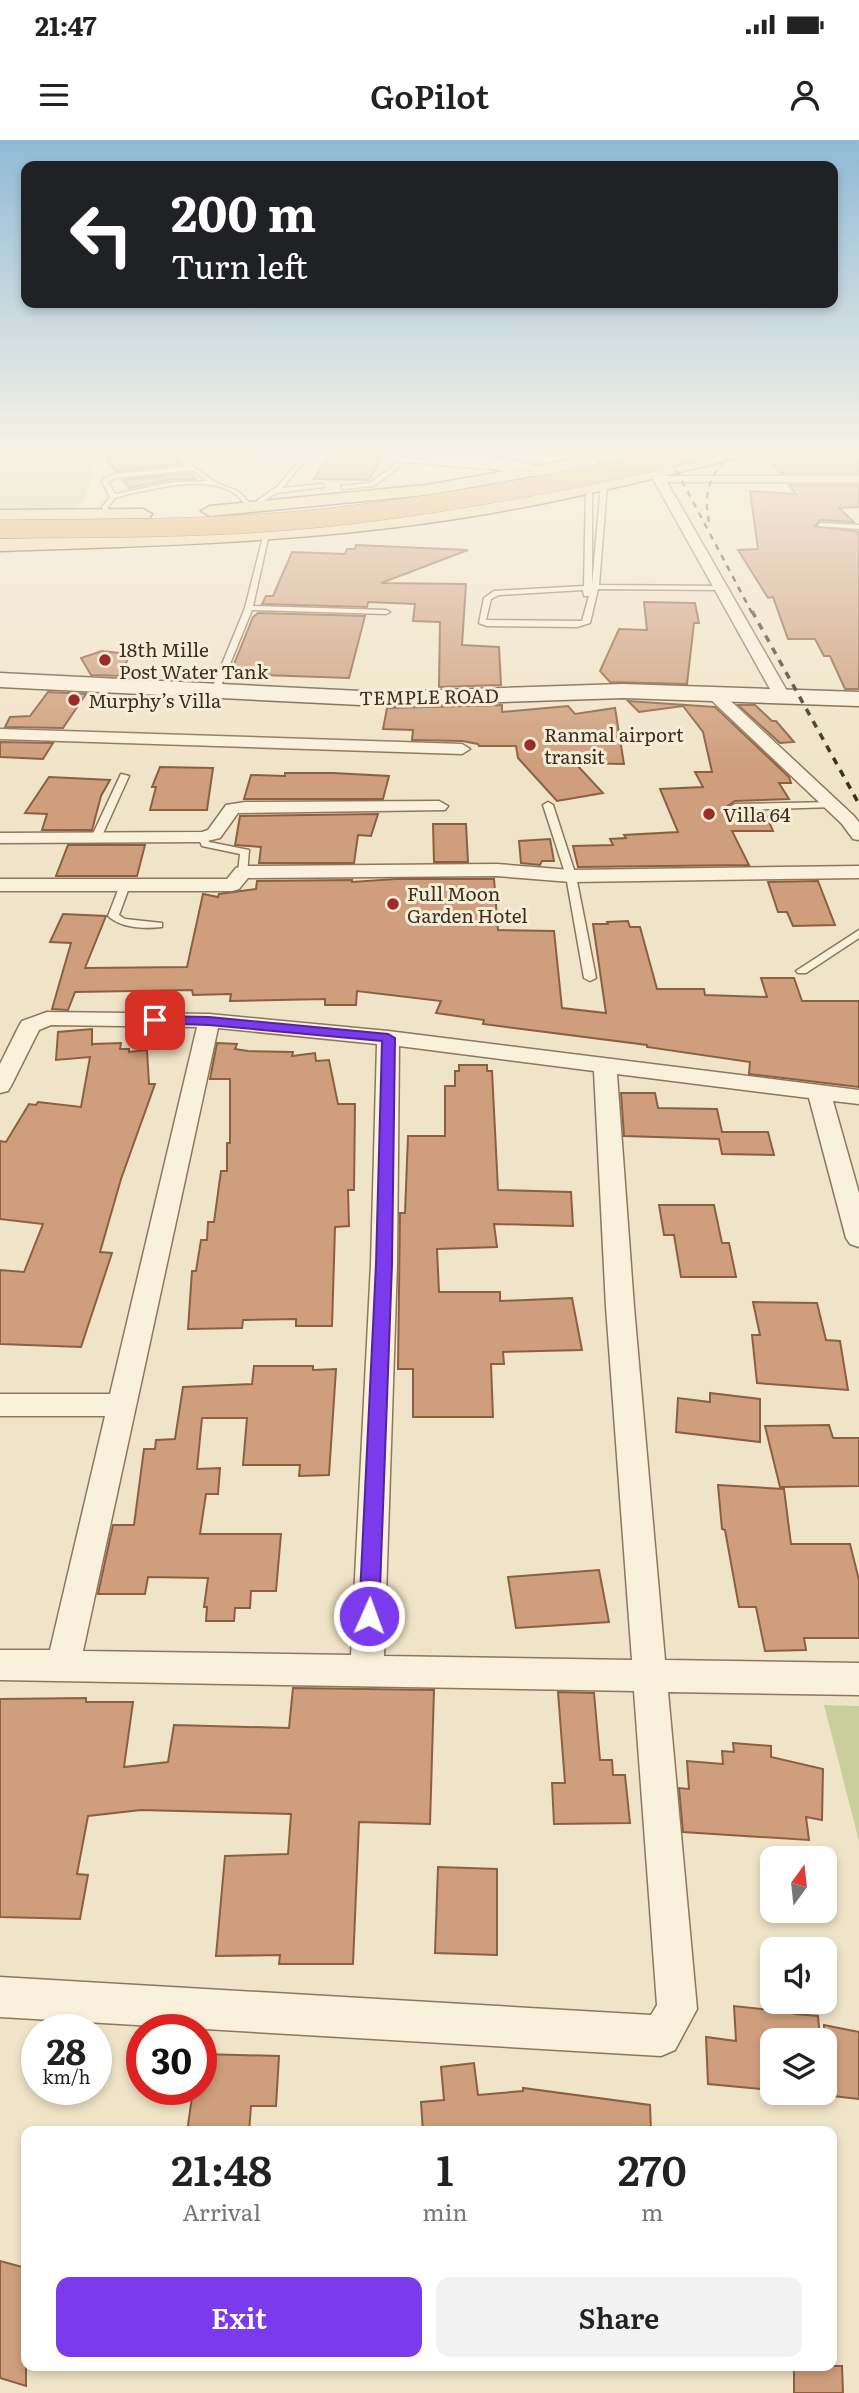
<!DOCTYPE html>
<html lang="en">
<head>
<meta charset="utf-8">
<style>
	body { margin:0; font-family:Literata,serif; background:#f2f2f2; color:#222; height:100vh; display:flex; flex-direction:column; font-size:26px; white-space:nowrap }
	* { box-sizing:border-box; margin:0 }
	p { font-size:23px; color:#767676 }
	.icon { flex:none; width:38px; height:38px; fill:none; stroke:currentColor; stroke-width:2; stroke-linecap:round; stroke-linejoin:round }
	.map { position:relative; flex:1; overflow:hidden }
	.panel { position:absolute; left:21px; top:1986px; width:816px; height:245px; display:flex; flex-direction:column; background:#fff; border-radius:14px; box-shadow:0 4px 10px #0003 }
	.panel>* { flex:none }
	.hud { position:absolute; left:21px; top:21px; width:817px; height:147px; border-radius:14px; box-shadow:0 4px 10px #0003; background:#202124; color:#fff; overflow:hidden }
	.needle { width:46px; rotate:15deg }
	.fabs { position:absolute; left:760px; top:1706px; display:grid; gap:14px }
	.fabs a { display:grid; place-items:center; width:77px; height:77px; border-radius:14px; background:#fff; box-shadow:0 4px 10px #0003; font-size:35px }
	.speed { position:absolute; left:21px; top:1874px; display:flex; gap:14px; font-size:35px; font-weight:700; text-align:center }
	.speed>* { display:grid; place-content:center; width:91px; height:91px; border-radius:50%; background:#fff; box-shadow:0 4px 10px #0003; line-height:1 }
	.speed small { font-size:18px; font-weight:400 }
	.speed .limit { border:10px solid #d22; background:#fff; color:#111 }
	.pin { position:absolute; display:grid; place-items:center; width:60px; height:60px; color:#fff; margin:-30px; border-radius:14px; box-shadow:0 4px 10px #0006 }
	.me { position:absolute; width:77px; margin:-38px; rotate:2deg; stroke-linejoin:round; filter:drop-shadow(0 0 5px #0008) }
	.turn { display:flex; align-items:center; gap:24px; height:147px; padding:0 35px; font-size:32px }
	.turn .icon { width:91px; height:91px; stroke-width:2.5 }
	.turn b { display:block; font-size:49px; line-height:60px }
	.eta { display:flex; justify-content:space-evenly; align-items:center; height:119px; text-align:center }
	.eta b { font-size:42px; font-weight:600; line-height:49px }
	.cta { display:flex; gap:14px; margin-top:auto; padding:14px 35px }
	.cta a { flex:1; height:80px; border-radius:14px; background:#7c3aed; color:#fff; font-size:28px; font-weight:600; line-height:80px; text-align:center }
	.cta a+a { background:#f2f2f2; color:#222 }
	.status { display:flex; justify-content:space-between; align-items:center; height:49px; padding:0 35px; background:#fff; direction:ltr }
	.status svg { height:19px; fill:currentColor }
	header { display:flex; justify-content:space-between; align-items:center; height:91px; padding:0 35px; background:#fff; font-size:32px; font-weight:600 }
	.map>svg:first-child { display:block }
	.green { fill:#c9cf9b }
	.building { fill:#cf9f7d; stroke:#8d5f41; stroke-width:2 }
	.lines { fill:none; stroke-linecap:round; stroke-linejoin:round }
	.lane-casing { stroke:#8d765c; stroke-width:3 }
	.street-casing { stroke:#8d765c; stroke-width:3 }
	.secondary-casing { stroke:#6f573f; stroke-width:3 }
	.primary-casing { stroke:#5b4430; stroke-width:3 }
	.lane { fill:#faf1dc; fill-rule:evenodd }
	.street { fill:#faf1dc; fill-rule:evenodd }
	.secondary { fill:#faf1dc; fill-rule:evenodd }
	.primary { fill:#f3d9a0; fill-rule:evenodd }
	.rail-far1 { stroke:#3d2e20; stroke-width:2.5; stroke-dasharray:6 6; stroke-linecap:butt }
	.rail { stroke:#3d2e20; stroke-width:3.5; stroke-dasharray:7 7; stroke-linecap:butt }
	.highway-bridge-casing { stroke:#5b4430; stroke-width:19; stroke-linecap:butt }
	.highway-bridge { stroke:#e0a458; stroke-width:18 }
	.route { fill:#7c3aed; stroke:#51269a; stroke-width:2 }
	.poi-dot { fill:#9e2a2b; stroke:#f7eed8; stroke-width:2.5 }
	.labels { text-anchor:middle; dominant-baseline:central; stroke-width:6; stroke-linejoin:round; paint-order:stroke }
	.far-poi-label { font-size:19px; fill:#3d2e20; stroke:#f7eed8; text-anchor:start }
	.far-street-label { font-size:19px; fill:#3d2e20; stroke:#f7eed8 }
</style>
</head>
<body>
<div class="status"><b>21:47</b><svg viewBox="0 0 49 12"><path d="M0 12V9h3v3zM5 12V6h3v6zM10 12V3h3v9zM15 12V0h3v12zM26 1h20v11H26zM47 4h2v5h-2z"/></svg></div>
<header><svg class="icon" aria-label="menu" viewBox="0 0 24 24"><path d="M4 6h16M4 12h16M4 18h16"/></svg>GoPilot<svg class="icon" aria-label="person" viewBox="0 0 24 24"><circle cx="12" cy="8" r="4"/><path d="M4 21q1-7 8-7t8 7"/></svg></header>
<div class="map">
<svg width="859" height="2253" viewBox="0 0 859 2253">
	<rect width="100%" height="100%" fill="#f0e4c8"/>
	<path class="green" d="M0,309H54L93,315C92,335 90,360 72,372L0,371Z
		M824,1565L859,1566V1701Z"/>
	<path class="building" d="M117,309H168L182,324L116,331L106,319Z
		M859,309V333H780L767,316L819,315L815,310Z
		M329,315L360,316L381,320L369,340L314,339Z
		M190,333L195,339H173L129,348L123,340Z
		M789,345H859V367L839,368L854,382L820,380L815,386L859,392V549H845L830,516H824L815,499H788L773,457L768,458L738,410L758,409L750,351L796,354Z
		M356,405L468,410L381,443L466,444L462,505L499,507L501,545L439,547L440,482L413,481L415,464L368,462L367,467L262,464L266,456H273L292,412L345,414L347,409H355Z
		M644,462L695,463L699,483H694L687,544L610,542L600,531L619,489L647,490Z
		M258,473L365,476L349,538L230,534L253,477Z
		M102,511L129,514L122,536L91,535L81,518Z
		M48,552L86,554L63,588L5,587L10,577L30,576Z
		M628,561L715,567L789,637L791,643H779L789,659L735,661L728,666L735,673L765,672L773,691H732L749,725L578,727L573,706L613,705L610,699L626,698L624,695L678,692L660,649L703,647L695,632H712L703,592L683,566L639,572Z
		M502,565V572L568,566L575,574L615,568L624,624L575,623L603,653L557,661L518,618L516,606H479L478,604L462,601L412,600L413,590L383,589L387,568Z
		M738,565H755L772,581H776L794,602L780,603Z
		M0,602L53,603L43,619L0,617Z
		M160,627L213,628L207,670H150L156,647H152Z
		M285,633H333L389,636L383,659H244L251,635L285,636Z
		M49,637L110,640L101,656L92,690H42L47,674L25,673Z
		M378,674L371,696L358,695L354,723H259L261,707L235,705L240,676Z
		M433,684H466L468,722H434Z
		M550,699L554,721H542L540,725L521,723L519,701Z
		M68,705H145L137,736H56Z
		M396,739H494L498,790L554,791L562,868L606,873L593,784H608L607,782L628,781L630,787H640L657,849H704L705,855L767,857L761,838H794L802,861H859V947L749,934L750,922L647,907V905L483,884L484,880L436,873L441,861L357,851L356,865H325V859L230,861L231,854L193,855L192,850L75,852L68,870L52,869L71,803L50,802L63,774L106,776L85,828L187,827L203,754L218,757L219,754L256,749L257,741L352,740V742Z
		M818,741L835,785L793,786L787,772H778L768,742Z
		M92,889V906V904L121,903L120,909H129V912L147,910L149,944H155L121,1039L100,1112L112,1113L81,1207L0,1204V1130L24,1132L43,1084L0,1079V1001L6,1002L29,964L36,965L38,962L81,967L90,917L56,920L58,892Z
		M217,903L237,904L235,909L248,911L293,912L292,916L315,913L316,921L329,920L338,964H355L354,1050H348L349,1086L335,1087L332,1186H296V1179L243,1180L242,1188L188,1189L192,1131H196L201,1100H207L208,1082H214L221,1031H227V1003H230V939H210Z
		M459,925H487V931H492L498,1050L571,1052L573,1086L494,1084L497,1107L437,1109L439,1152H500V1161L572,1158L582,1210L503,1212L504,1224H491L493,1277H413V1229H398L400,1073H405L408,996H445V946H455V931H459Z
		M621,953H655L658,968L717,969L722,992H768L774,1015L722,1014L719,999L624,996Z
		M659,1065H714L722,1103H729L736,1137H681L674,1095H664Z
		M753,1162L817,1163L826,1200L840,1201L848,1250L757,1243L752,1195H760Z
		M254,1226H313V1230L336,1229L329,1335L299,1336L300,1325H243L247,1278H202L197,1329L220,1328L218,1354H206L200,1394H281L276,1451H251L250,1468H235L234,1481H206L207,1467H204L208,1438L148,1437L145,1454H98L113,1385H134L144,1309H155L156,1300L175,1299L183,1247L252,1244Z
		M710,1253L760,1259V1302L676,1292L678,1258L710,1262Z
		M829,1285L833,1298H859V1346L780,1347L765,1286Z
		M718,1345L784,1349L791,1404H850L859,1440V1498H804L806,1510L765,1511L756,1467H739L725,1390L722,1389Z
		M599,1430L609,1482L516,1488L508,1437Z
		M293,1548L434,1550L430,1684L359,1682L353,1824H279L280,1815L216,1816L225,1716L288,1714L291,1674L141,1670L88,1676L77,1734L88,1735L80,1779L0,1777V1559L86,1558V1562H133L124,1627L168,1622L174,1585L289,1588Z
		M558,1552L594,1553L600,1620H612L613,1635H625L630,1683L554,1684L552,1643H565Z
		M733,1603L771,1606V1617L823,1629L822,1680L806,1677L809,1700L683,1692L679,1648L689,1649L687,1621L723,1624L722,1611L734,1612Z
		M438,1727L497,1729V1815L435,1813Z
		M770,1864L794,1866L795,1874L818,1876L820,1900H772V1950L708,1944L706,1897L736,1901L734,1866L770,1870Z
		M824,1885L859,1892V1959L824,1955Z
		M201,1914L279,1916L276,1966H251L249,1992H187L193,1950H201Z
		M474,1923L478,1955L523,1951V1948L650,1965L651,1992H423L421,1962L444,1960L441,1927Z
		M0,2121L26,2128V2246L0,2238Z
		M794,2226H842L843,2253H794Z"/>
	<g class="lines">
		<defs>
			<path id="lane" d="M316,309H324L312,313L282,348L322,344L324,347L276,353L252,369H248C245,365 242,360 238,356C211,333 156,348 125,355L115,358L108,367L110,376H106L102,367L110,357L102,342L105,338L115,334L193,326C201,331 209,339 217,343C235,351 237,347 251,365L278,346L308,311ZM192,330L207,341L174,342L115,354L108,342L116,338Z
				M334,309L489,327L486,329L406,322L374,346L343,349L341,346L370,343L400,321Z
				M604,343L607,345L599,445L721,446H724V450L598,449L590,483L577,487L487,486L479,483L484,458L494,451L584,446L586,349L589,347L592,349V445L601,345ZM583,450L584,456H589L582,481L486,480L491,459L499,455Z
				M820,383L859,385V389L818,386Z
				M264,393L269,394L253,466L386,470L390,472L386,474L252,470L219,551L212,553L211,551L245,468Z
				M121,634L129,636L101,698L93,700L91,698Z
				M548,662L553,665L576,736L596,838L590,841L584,838L566,736L543,665Z
				M832,662L837,665L835,667L735,670L730,667L735,664Z
				M203,694L206,695L209,702L249,710L247,734L238,732L240,714L202,706L198,697Z
				M125,742L130,745L119,775L125,779L162,783V787C144,789 121,788 108,776L120,745Z
				M859,790V798L806,833H798L796,831Z"/>
			<path id="street" d="M482,309H494L478,323H470V319Z
				M609,315H617L660,331L663,336H859V342H667L791,558L789,561H777L775,558L651,335L609,319Z
				M714,549L720,551L854,676L859,682V700L853,699L842,684L708,557L706,554L708,551Z
				M0,589L462,604L470,609L462,614L0,599Z
				M439,661L448,666L445,670L238,673L220,698L203,702L0,703V693L202,692L208,690L226,665L245,662Z
				M497,724L571,730L859,726V738L571,742L497,736L248,738L239,749L232,751H0V739H227L236,728L243,726Z
				M47,872L209,874L388,891L859,950V964L833,961L859,1053V1107L850,1104L846,1098L809,958L617,934L634,1167L665,1520L859,1523V1555L668,1552L697,1869L675,1910L661,1916L0,1877V1837L651,1875L657,1865L634,1551L0,1540V1510H50L105,1276H0V1254H110L197,887L51,885L39,890L11,946L8,951L0,953V924L19,886L22,881ZM218,888L377,904L371,1124L351,1515L83,1511ZM399,906L594,931L606,1167L632,1520L384,1516L397,1124Z"/>
			<path id="secondary" d="M380,309C435,305 526,319 577,338L580,342L571,347L539,336L388,314Z
				M0,533L381,552L623,544L859,552V566L623,558L381,566L0,547Z"/>
			<path id="primary" d="M735,309H763L761,312C653,339 544,367 434,382C290,403 145,406 0,411V399C145,395 290,391 434,372C536,358 635,331 735,309Z
				M591,316L599,321L597,325L426,355L210,376L201,371L210,366L426,345Z
				M143,369L152,374L149,378L0,380V370Z"/>
		</defs>
		<use href="#lane" class="lane-casing"/>
		<use href="#street" class="street-casing"/>
		<use href="#secondary" class="secondary-casing"/>
		<use href="#primary" class="primary-casing"/>
		<use href="#lane" class="lane"/>
		<use href="#street" class="street"/>
		<use href="#secondary" class="secondary"/>
		<use href="#primary" class="primary"/>
		<path class="rail-far1" d="M665,309L752,473
			M709,382C702,349 712,331 737,309"/>
		<path class="rail" d="M752,471L859,664"/>
		<defs>
			<path id="highway-bridge" d="M0,389C107,388 215,389 322,378C454,364 584,338 713,309"/>
		</defs>
		<use href="#highway-bridge" class="highway-bridge-casing"/>
		<use href="#highway-bridge" class="highway-bridge"/>
	</g>
	<linearGradient id="sky" x2="0" y2="1"><stop stop-color="#8fbad6"/><stop offset="0.5" stop-color="#f8f3e6"/><stop offset="1" stop-color="#f8f3e6" stop-opacity="0"/></linearGradient>
	<rect width="859" height="624" fill="url(#sky)"/>
	<path class="route" d="M155,876L209,877L388,894L395,898L392,1124L379,1476L376,1483L369,1485L362,1483L359,1476L376,1124L382,901L209,885L150,883V877Z"/>
	<g class="poi-dot">
		<circle cx="105" cy="520" r="7"/>
		<circle cx="74" cy="560" r="7"/>
		<circle cx="530" cy="605" r="7"/>
		<circle cx="709" cy="674" r="7"/>
		<circle cx="393" cy="764" r="7"/>
	</g>
	<g class="labels">
		<g class="far-poi-label">
			<text x="119" y="509">18th Mille<tspan x="119" dy="22">Post Water Tank</tspan></text>
			<text x="88" y="560">Murphy’s Villa</text>
			<text x="544" y="594">Ranmal airport<tspan x="544" dy="22">transit</tspan></text>
			<text x="723" y="674">Villa 64</text>
			<text x="407" y="753">Full Moon<tspan x="407" dy="22">Garden Hotel</tspan></text>
		</g>
		<g class="far-street-label">
			<text transform="translate(429 556) rotate(-1)">TEMPLE ROAD</text>
		</g>
	</g>
</svg>
<div class="fabs">
<a><svg class="needle" viewBox="-14 -14 28 28"><path d="M0-13l5 13h-10z" fill="#e53935"/><path d="M0 13l5-13h-10z" fill="#767676"/></svg></a>
<a><svg class="icon" aria-label="sound" viewBox="0 0 24 24"><path d="M4 9h4l5-4v14l-5-4H4zM17 9q2 3 0 6"/></svg></a>
<a><svg class="icon" aria-label="layers" viewBox="0 0 24 24"><path d="M12 4l9 5-9 5-9-5zM3 14l9 5 9-5"/></svg></a>
</div>
<div class="speed"><div>28<small>km/h</small></div><div class="limit">30</div></div>
<div class="pin" style="left:155px;top:880px;background:#d93025"><svg class="icon" aria-label="arrive" viewBox="0 0 24 24"><path d="M6 21V4h12l-3 4 3 4H6"/></svg></div>
<svg class="me" style="left:369px;top:1476px" viewBox="-20 -20 40 40"><circle r="17" fill="#7c3aed" stroke="#fff" stroke-width="3"/><path d="M0-11L8 9 0 5-8 9z" fill="#fff"/></svg>
<div class="hud">
<div class="turn"><svg class="icon" aria-label="left" viewBox="0 0 24 24"><path d="M17 20v-9H6M10 6l-5 5 5 5"/></svg><div><b>200 m</b>Turn left</div></div>
</div>
<section class="panel">
<div class="eta">
<div><b>21:48</b><p>Arrival</p></div>
<div><b>1</b><p>min</p></div>
<div><b>270</b><p>m</p></div>
</div>
<div class="cta"><a>Exit</a><a>Share</a></div>
</section>
</div>
</body>
</html>
